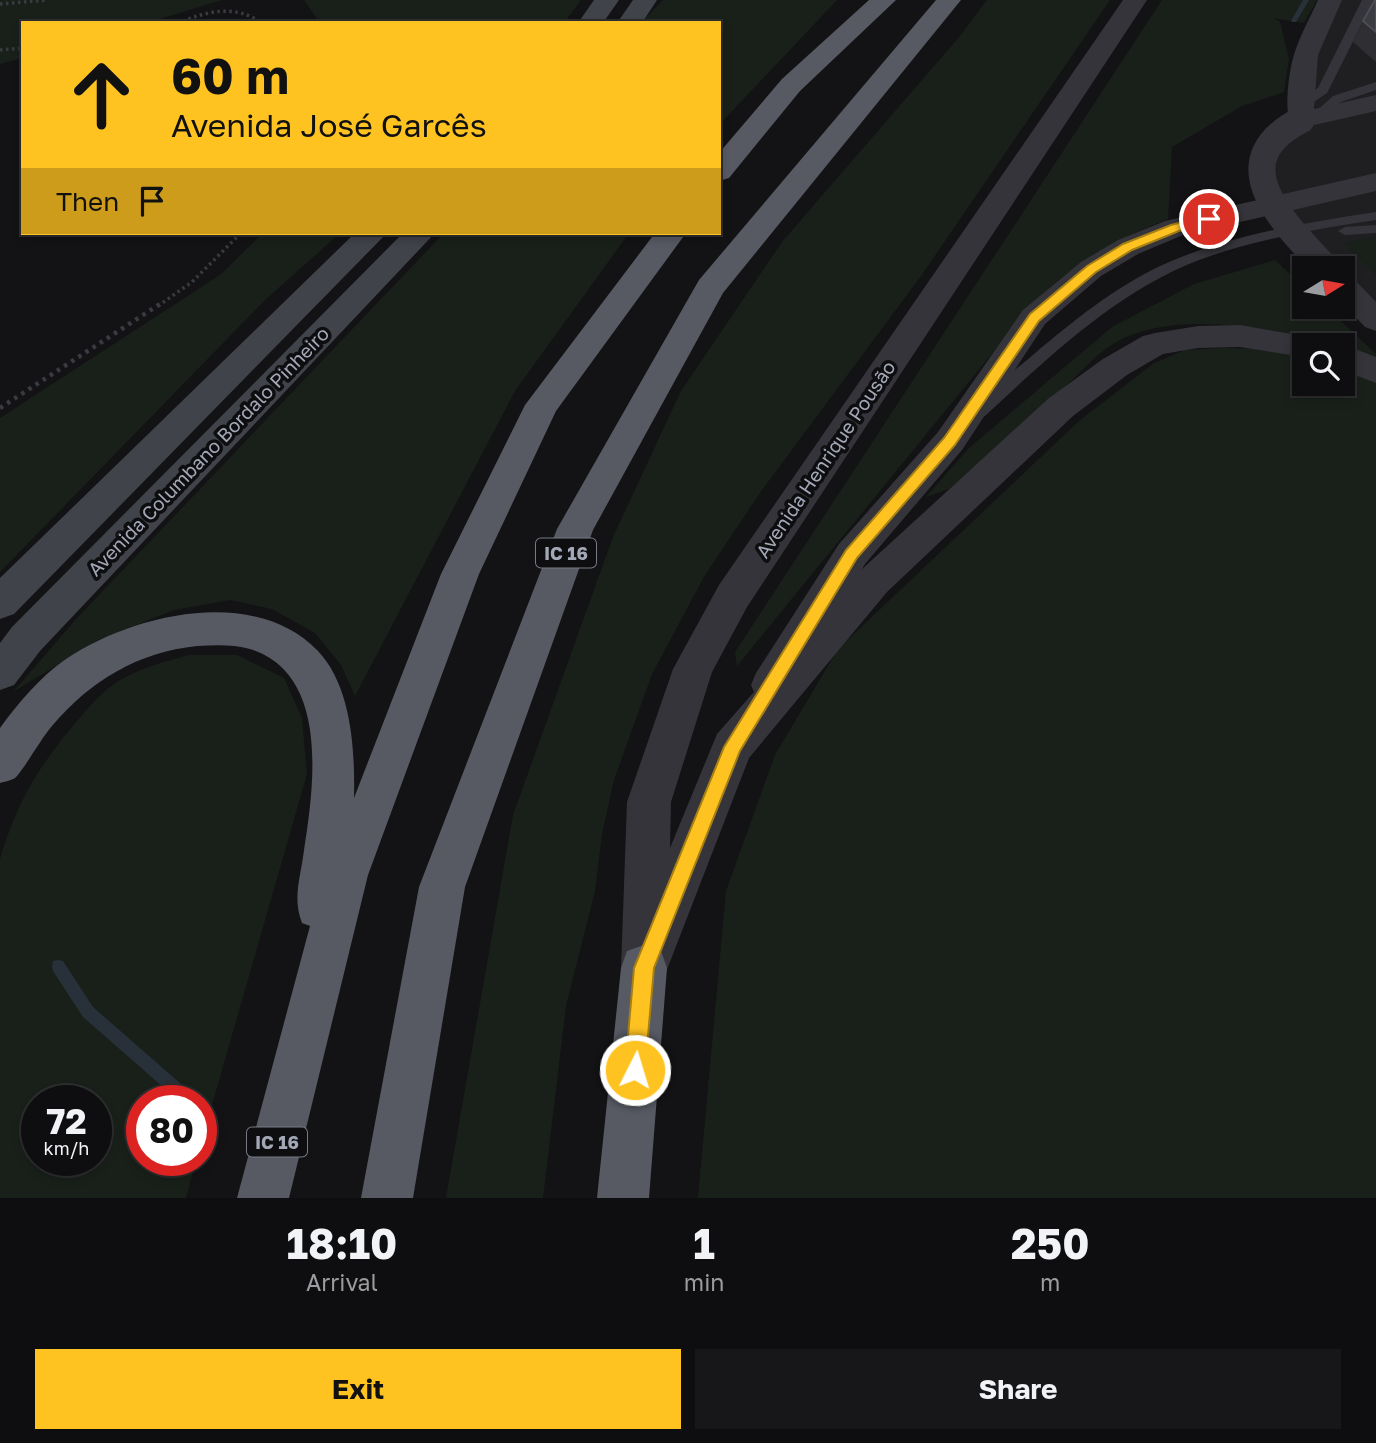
<!DOCTYPE html>
<html lang="en">
<head>
<meta charset="utf-8">
<style>
	body { margin:0; font-family:"Golos Text",sans-serif; background:#171719; color:#f1f3f6; height:100vh; display:flex; flex-direction:column; font-size:26px; white-space:nowrap }
	* { box-sizing:border-box; margin:0 }
	p { font-size:23px; color:#9b9c9f }
	.icon { flex:none; width:38px; height:38px; fill:none; stroke:currentColor; stroke-width:2; stroke-linecap:round; stroke-linejoin:round }
	.map { position:relative; height:1198px; overflow:hidden }
	.side { display:flex; flex-direction:column; background:#0e0e10; flex:1 }
	.side>* { flex:none }
	.top-card { position:absolute; left:21px; top:21px; width:700px; height:214px; border-radius:0px; box-shadow:0 4px 10px #0003,0 0 0 2px #2e2e30; background:#ffc321; color:#111; overflow:hidden }
	.needle { width:46px; rotate:79deg }
	.buttons { position:absolute; left:1292px; top:256px; display:grid; gap:14px }
	.buttons a { display:grid; place-items:center; width:63px; height:63px; border-radius:0px; background:#0e0e10; box-shadow:0 4px 10px #0003,0 0 0 2px #2e2e30; font-size:35px }
	.speed { position:absolute; left:21px; top:1085px; display:flex; gap:14px; font-size:35px; font-weight:700; text-align:center }
	.speed>* { display:grid; place-content:center; width:91px; height:91px; border-radius:50%; background:#0e0e10; box-shadow:0 4px 10px #0003,0 0 0 2px #2e2e30; line-height:1 }
	.speed small { font-size:18px; font-weight:400 }
	.speed .limit { border:10px solid #d22; background:#fff; color:#111 }
	.pin { position:absolute; display:grid; place-items:center; width:60px; height:60px; color:#fff; margin:-30px; border:4px solid #fff; border-radius:50%; box-shadow:0 2px 7px #0007 }
	.me { position:absolute; width:77px; margin:-38px; rotate:5deg; stroke-linejoin:round; filter:drop-shadow(0 0 5px #0008) }
	.turn { display:flex; align-items:center; gap:24px; height:147px; padding:0 35px; font-size:32px }
	.turn .icon { width:91px; height:91px; stroke-width:2.5 }
	.turn b { display:block; font-size:49px; line-height:60px }
	.then { display:flex; align-items:center; height:66px; padding:0 35px; background:#0003; gap:14px; font-size:26px }
	.eta { display:flex; justify-content:space-evenly; align-items:center; height:119px; text-align:center }
	.eta b { font-size:42px; font-weight:700; line-height:49px }
	.cta { display:flex; gap:14px; margin-top:auto; padding:14px 35px }
	.cta a { flex:1; height:80px; border-radius:0px; background:#ffc321; color:#111; font-size:28px; font-weight:700; line-height:80px; text-align:center }
	.cta a+a { background:#171719; color:#f1f3f6 }
	.map>svg:first-child { display:block }
	.built { fill:#1f1f22 }
	.green { fill:#19201a; fill-rule:evenodd }
	.lines { fill:none; stroke-linecap:round; stroke-linejoin:round }
	.stream { fill:#28313a; fill-rule:evenodd }
	.path-far1 { stroke:#3a3b41; stroke-width:3.5; stroke-dasharray:2.5 3.5; stroke-linecap:butt }
	.path { stroke:#3a3b41; stroke-width:4.5; stroke-dasharray:3.5 5; stroke-linecap:butt }
	.service { fill:#34343a; fill-rule:evenodd }
	.minor { fill:#34343a; fill-rule:evenodd }
	.tertiary { fill:#34343a; fill-rule:evenodd }
	.secondary { fill:#41434a; fill-rule:evenodd }
	.trunk { fill:#575a63; fill-rule:evenodd }
	.minor-bridge { stroke:#34343a; stroke-width:27 }
	.wall { fill:#2f2f33 }
	.building { fill:#3b3c41; stroke:#4c4d54; stroke-width:2 }
	.route { fill:#ffc321; stroke:#a67f15; stroke-width:2 }
	.labels { text-anchor:middle; dominant-baseline:central; stroke-width:7; stroke-linejoin:round; paint-order:stroke }
	.shield { fill:#0e0e10; stroke:#767a85; stroke-width:2 }
	.shield-label { font-size:18px; font-weight:bold; fill:#a3a8b7 }
	.street-label { font-size:19px; fill:#a3a8b7; stroke:#0e0e10 }
</style>
</head>
<body>
<div class="map">
<svg width="1376" height="1198" viewBox="0 0 1376 1198">
	<rect width="100%" height="100%" fill="#131315"/>
	<path class="built" d="M1330,0H1376V320L1342,285V268H1326L1281,219L1267,145L1301,120Z"/>
	<path class="green" d="M0,0H222L147,23H23V58L0,64Z
		M304,0H581L564,23H320Z
		M663,0H837L719,125V23H641Z
		M987,0H1110L921,276L762,490L705,575L652,674L614,780L602,834L595,891L566,1006L543,1198H446L513,815L613,537L681,391L782,242L960,36Z
		M1162,0H1317L1304,23L1273,18L1280,22L1289,59L1284,92L1242,106L1172,147L1168,219C1114,240 1070,265 1030,307L737,666L735,652Z
		M263,233H340L264,301L0,572V418L220,275Z
		M444,233H629L515,391L355,696L341,665L315,633L272,609L230,600L174,610L98,640L13,692L78,617Z
		M1376,237V276L1343,243Z
		M1275,260L1304,287V306H1325L1376,354V359C1311,332 1176,304 1113,344C1095,355 1080,373 1065,387C1026,421 988,455 949,489L926,497L969,448L1112,327L1194,284Z
		M1223,348L1272,349L1304,359V383H1342V369L1376,382V1198H698L726,891L775,755L838,649L1079,421L1154,363L1185,350Z
		M189,655H237L284,678L302,718L307,774L201,1143V1101H142V1160H196L186,1198H0V859C17,803 35,772 72,727C84,713 98,695 114,684C136,669 163,662 189,655ZM37,1101H96V1160H37Z"/>
	<g class="lines">
		<path class="stream" d="M1303,0H1309L1296,22H1292L1291,21Z
			M58,960L63,961L93,1007L189,1091L191,1096L189,1101H179L83,1017L53,971L52,966L53,961Z"/>
		<path class="path-far1" d="M0,4L47,0
			M177,23C207,12 233,3 262,23
			M0,50L23,48
			M158,306L192,282L241,233"/>
		<path class="path" d="M0,408L160,304"/>
		<path class="service" d="M1362,0H1374L1327,93L1305,108H1297V102L1318,88Z
			M1376,82V90L1341,102L1322,118H1314L1312,115L1333,96Z
			M1376,212V220C1317,229 1256,239 1199,260C1116,292 1050,356 985,416H975L972,412C984,392 1016,370 1034,354C1073,321 1114,288 1160,266C1228,235 1303,223 1376,212Z
			M1376,225V233L1345,235L1338,231L1345,227Z"/>
		<path class="minor" d="M1318,0H1342L1318,55L1314,109L1376,95V111L1301,128L1292,126C1283,113 1289,70 1294,55C1299,37 1310,18 1318,0Z
			M1376,173V191L1183,235L1138,254L1101,276L1045,324L962,450L865,564L784,697L770,702L756,697L751,685L756,673L839,544L938,432L1023,310L1081,262L1118,240L1165,221Z
			M1342,275L1353,278L1376,302V331L1365,327L1342,303Z"/>
		<path class="tertiary" d="M1123,0H1147L747,607L712,672L671,802L670,848L717,734L861,570L1049,398L1103,359L1143,336L1155,333L1198,326L1240,325L1316,338L1320,345H1304V357L1240,347L1198,348L1163,354L1127,375L1073,416L887,592L749,758L661,985L644,991L627,985L621,968L627,802L673,669L719,585Z
			M1342,344L1376,357V383L1342,370Z"/>
		<path class="secondary" d="M594,0H619L603,23H578Z
			M633,0H657L642,23H617Z
			M355,233H387L14,614L0,619V578Z
			M403,233H435L40,651L14,685L0,690V643L12,627Z"/>
		<path class="trunk" d="M869,0H896L800,91L729,178L719,181V153L782,79Z
			M936,0H961L723,293L593,530L465,887L413,1198H361L419,887L557,529L699,280Z
			M655,233H686L556,411L479,574L368,875L289,1198H237L310,926L302,923C292,898 301,876 304,850C314,786 330,674 250,649C233,644 214,645 197,646C138,652 90,681 52,726C42,737 23,771 15,778C12,780 4,782 0,783V728C18,703 40,677 66,659C133,614 255,585 318,651C352,687 355,751 354,798L441,574L525,405Z
			M644,945L661,951L667,968L649,1198H597L621,968L627,951Z"/>
		<path class="minor-bridge" d="M1301,120C1219,162 1285,224 1326,268"/>
	</g>
	<path class="wall" d="M1375,0H1376V62L1353,42Z"/>
	<path class="building" d="M1375,0H1376V32L1363,21Z"/>
	<path class="route" d="M1209,215L1213,216V222L1179,231L1132,250L1096,272L1039,321L955,445L857,558L740,751L654,968L645,1070L642,1077L635,1080L628,1077L625,1070L634,968L724,747L846,550L944,438L1030,314L1087,266L1123,244L1171,225Z"/>
	<g class="labels">
		<g class="shield">
			<rect x="536" y="538.5" width="60" height="29" rx="5"/>
			<rect x="247" y="1127.5" width="60" height="29" rx="5"/>
		</g>
		<g class="shield-label">
			<text x="566" y="553">IC 16</text>
			<text x="277" y="1142">IC 16</text>
		</g>
		<g class="street-label">
			<text transform="translate(208 451) rotate(-46)">Avenida Columbano Bordalo Pinheiro</text>
			<text transform="translate(825 459) rotate(-56)">Avenida Henrique Pousão</text>
		</g>
	</g>
</svg>
<div class="buttons">
<a><svg class="needle" viewBox="-14 -14 28 28"><path d="M0-13l5 13h-10z" fill="#e53935"/><path d="M0 13l5-13h-10z" fill="#9b9c9f"/></svg></a>
<a><svg class="icon" aria-label="search" viewBox="0 0 24 24"><circle cx="10" cy="10" r="6"/><path d="M15 15l6 6"/></svg></a>
</div>
<div class="speed"><div>72<small>km/h</small></div><div class="limit">80</div></div>
<div class="pin" style="left:1209px;top:219px;background:#d93025"><svg class="icon" aria-label="arrive" viewBox="0 0 24 24"><path d="M6 21V4h12l-3 4 3 4H6"/></svg></div>
<svg class="me" style="left:635px;top:1070px" viewBox="-20 -20 40 40"><circle r="17" fill="#ffc321" stroke="#fff" stroke-width="3"/><path d="M0-11L8 9 0 5-8 9z" fill="#fff"/></svg>
<div class="top-card">
<div class="turn"><svg class="icon" aria-label="ahead" viewBox="0 0 24 24"><path d="M12 20V5M6 11l6-6 6 6"/></svg><div><b>60 m</b>Avenida José Garcês</div></div>
<div class="then">Then<svg class="icon" aria-label="arrive" viewBox="0 0 24 24"><path d="M6 21V4h12l-3 4 3 4H6"/></svg></div>
</div>
</div>
<section class="side">
<div class="eta">
<div><b>18:10</b><p>Arrival</p></div>
<div><b>1</b><p>min</p></div>
<div><b>250</b><p>m</p></div>
</div>
<div class="cta"><a>Exit</a><a>Share</a></div>
</section>
</body>
</html>
